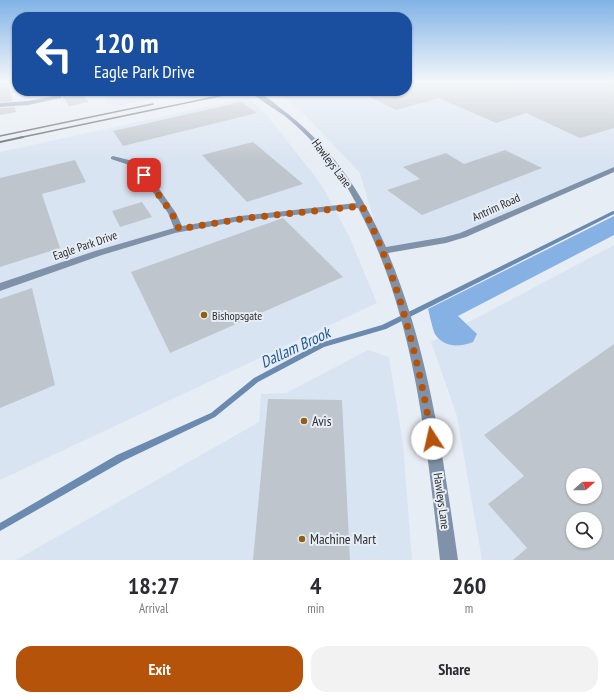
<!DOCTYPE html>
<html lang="en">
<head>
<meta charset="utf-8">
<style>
	body { margin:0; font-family:"PT Sans Narrow",sans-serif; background:#f2f2f3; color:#2b2b33; height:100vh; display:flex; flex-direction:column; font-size:15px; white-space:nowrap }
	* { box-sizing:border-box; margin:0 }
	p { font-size:13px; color:#7c7c81 }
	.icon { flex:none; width:22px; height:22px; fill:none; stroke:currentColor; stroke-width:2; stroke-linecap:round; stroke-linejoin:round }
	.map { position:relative; height:560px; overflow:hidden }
	.sheet { display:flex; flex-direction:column; background:#fff; flex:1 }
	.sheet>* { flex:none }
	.hud { position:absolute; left:12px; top:12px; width:400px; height:84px; border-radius:16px; box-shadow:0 1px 3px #0004; background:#1a4fa0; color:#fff; overflow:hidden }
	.needle { width:26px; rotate:69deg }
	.controls { position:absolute; left:566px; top:468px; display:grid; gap:8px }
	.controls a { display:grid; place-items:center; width:36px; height:36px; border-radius:50%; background:#fff; box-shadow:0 1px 3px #0004; font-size:20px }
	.pin { position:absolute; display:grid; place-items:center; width:34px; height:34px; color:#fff; margin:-17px; border-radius:8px; box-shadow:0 2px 6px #0006 }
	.me { position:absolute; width:44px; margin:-22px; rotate:350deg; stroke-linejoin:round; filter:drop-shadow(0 0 3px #0008) }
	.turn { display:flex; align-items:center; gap:14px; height:84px; padding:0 16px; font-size:18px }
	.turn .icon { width:52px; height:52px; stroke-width:2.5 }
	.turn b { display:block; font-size:28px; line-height:34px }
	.eta { display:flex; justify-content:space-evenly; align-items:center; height:68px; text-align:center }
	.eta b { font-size:24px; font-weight:800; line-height:28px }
	.action { display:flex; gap:8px; margin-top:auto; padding:8px 16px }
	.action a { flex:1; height:46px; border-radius:16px; background:#b45309; color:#fff; font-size:16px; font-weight:800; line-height:46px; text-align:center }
	.action a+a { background:#f2f2f3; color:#2b2b33 }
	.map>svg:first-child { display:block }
	.built { fill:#d9e4f2; fill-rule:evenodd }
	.forest { fill:#86b1e4 }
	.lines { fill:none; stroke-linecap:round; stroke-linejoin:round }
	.stream { fill:#6b8aaf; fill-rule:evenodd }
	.building { fill:#bfc5cc; fill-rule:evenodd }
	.minor { fill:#8092a9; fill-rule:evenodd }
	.rail-far1 { stroke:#5d6064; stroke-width:1.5 }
	.rail { stroke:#5d6064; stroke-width:2 }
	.route { stroke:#b45309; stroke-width:7; stroke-dasharray:0 12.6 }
	.poi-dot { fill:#91610f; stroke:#e7edf4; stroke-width:1.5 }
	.labels { text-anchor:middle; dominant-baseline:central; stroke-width:4; stroke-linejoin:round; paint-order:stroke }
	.street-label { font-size:12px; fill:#2d2f32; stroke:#e7edf4 }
	.poi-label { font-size:12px; fill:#2d2f32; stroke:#e7edf4; text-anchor:start }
	.near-poi-label { font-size:14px; fill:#2d2f32; stroke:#e7edf4; text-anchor:start }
	.near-water-label { font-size:16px; font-style:italic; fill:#1e5795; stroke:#e7edf4 }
</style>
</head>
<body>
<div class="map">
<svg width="614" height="560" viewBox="0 0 614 560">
	<rect width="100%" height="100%" fill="#e7edf4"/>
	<path class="built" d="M614,82V168L463,234L383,251L360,173L302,112L276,91H407Z
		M105,91H188L121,105L107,103Z
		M248,98L265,113L321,184L349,236L377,303L0,480V152Z
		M614,245V560H482L457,416L431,342ZM573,475H595V497H573ZM573,519H595V541H573Z
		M368,350L389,357L403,444L412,560H16L259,422L261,394L286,393Z"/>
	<path class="forest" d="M614,216V235L458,316L477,334L473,342C459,347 444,348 435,334C432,327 430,316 428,309Z"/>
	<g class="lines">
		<path class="stream" d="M613,211H614V214L386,329L324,347L258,382L215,417L123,461L0,531V523L117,455L211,413L254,378L320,343L382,325Z"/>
	</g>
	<path class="building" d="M0,82H7L13,101L0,102Z
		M407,82H614V128L580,138L526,113L496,123L439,98L396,110L358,91H407Z
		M57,91H79L89,102L69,106L62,95Z
		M241,102L257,113L123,146L113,131Z
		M15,107L16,112L0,115V108Z
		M253,142L303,184L247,202L202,155Z
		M505,150L542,168L422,215L387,190L420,179L403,167L446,153L464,164Z
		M75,160L86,182L42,194L60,248L0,267V178Z
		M142,202L152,217L120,227L112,211Z
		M283,218L343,277L170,353L131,272Z
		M32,288L55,385L0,408V299Z
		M614,344V560H513L527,548L488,504L524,476L484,435ZM573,475H595V497H573ZM573,519H595V541H573Z
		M268,399L342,400L350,560H253Z"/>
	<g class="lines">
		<path class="minor" d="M250,91C261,91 271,100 279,107C330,145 361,190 386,247L445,237L460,233L614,167V172L466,237L446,243L388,253C429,350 443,457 458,560H440C426,442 415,315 358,208L240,221L175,233L102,255L0,291V283L95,251L174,228L168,213L135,167L111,159V157L113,156L141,163L176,213L182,226L240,216L356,203C338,169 315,141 285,116C274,108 260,101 250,91Z
			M59,95L61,96V98L28,105L0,107V103L28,101Z"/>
		<path class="rail-far1" d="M0,136L153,104
			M18,138L243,91"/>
		<path class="rail" d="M0,142L23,137"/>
	</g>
	<linearGradient id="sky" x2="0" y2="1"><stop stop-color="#81b3e6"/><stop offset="0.51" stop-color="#f4f7fa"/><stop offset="1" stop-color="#f4f7fa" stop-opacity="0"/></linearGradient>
	<rect width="614" height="161" fill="url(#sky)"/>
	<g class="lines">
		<path class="route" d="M144,175L172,213L179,229L247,218L362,206C399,279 418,358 432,439"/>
	</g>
	<g class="poi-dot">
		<circle cx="204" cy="315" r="4"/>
		<circle cx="304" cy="421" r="4"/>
		<circle cx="302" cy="539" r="4"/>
	</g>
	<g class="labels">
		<g class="street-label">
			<text transform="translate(332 163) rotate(53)">Hawleys Lane</text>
			<text transform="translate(496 207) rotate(-24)">Antrim Road</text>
			<text transform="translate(85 245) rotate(-19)">Eagle Park Drive</text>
			<text transform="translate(442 501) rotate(82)">Hawleys Lane</text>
		</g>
		<g class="poi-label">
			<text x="212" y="315">Bishopsgate</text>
		</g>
		<g class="near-poi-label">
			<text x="312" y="421">Avis</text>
			<text x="310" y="539">Machine Mart</text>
		</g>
		<g class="near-water-label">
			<text transform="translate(295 347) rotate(-25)">Dallam Brook</text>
		</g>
	</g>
</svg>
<div class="controls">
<a><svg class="needle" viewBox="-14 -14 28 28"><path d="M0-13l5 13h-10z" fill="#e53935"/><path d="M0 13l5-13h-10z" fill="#7c7c81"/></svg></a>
<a><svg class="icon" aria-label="search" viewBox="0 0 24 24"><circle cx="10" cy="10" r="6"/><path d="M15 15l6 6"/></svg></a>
</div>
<div class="pin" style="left:144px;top:175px;background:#d93025"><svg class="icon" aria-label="arrive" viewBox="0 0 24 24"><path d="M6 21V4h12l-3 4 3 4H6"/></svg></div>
<svg class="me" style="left:432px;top:439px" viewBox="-20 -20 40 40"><circle r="19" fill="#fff"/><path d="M0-13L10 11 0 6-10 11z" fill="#b45309"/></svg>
<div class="hud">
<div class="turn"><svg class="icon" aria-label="left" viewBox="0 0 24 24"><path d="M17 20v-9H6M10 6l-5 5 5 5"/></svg><div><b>120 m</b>Eagle Park Drive</div></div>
</div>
</div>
<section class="sheet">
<div class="eta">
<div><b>18:27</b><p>Arrival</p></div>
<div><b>4</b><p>min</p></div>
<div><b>260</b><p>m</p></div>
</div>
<div class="action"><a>Exit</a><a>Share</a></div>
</section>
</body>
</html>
